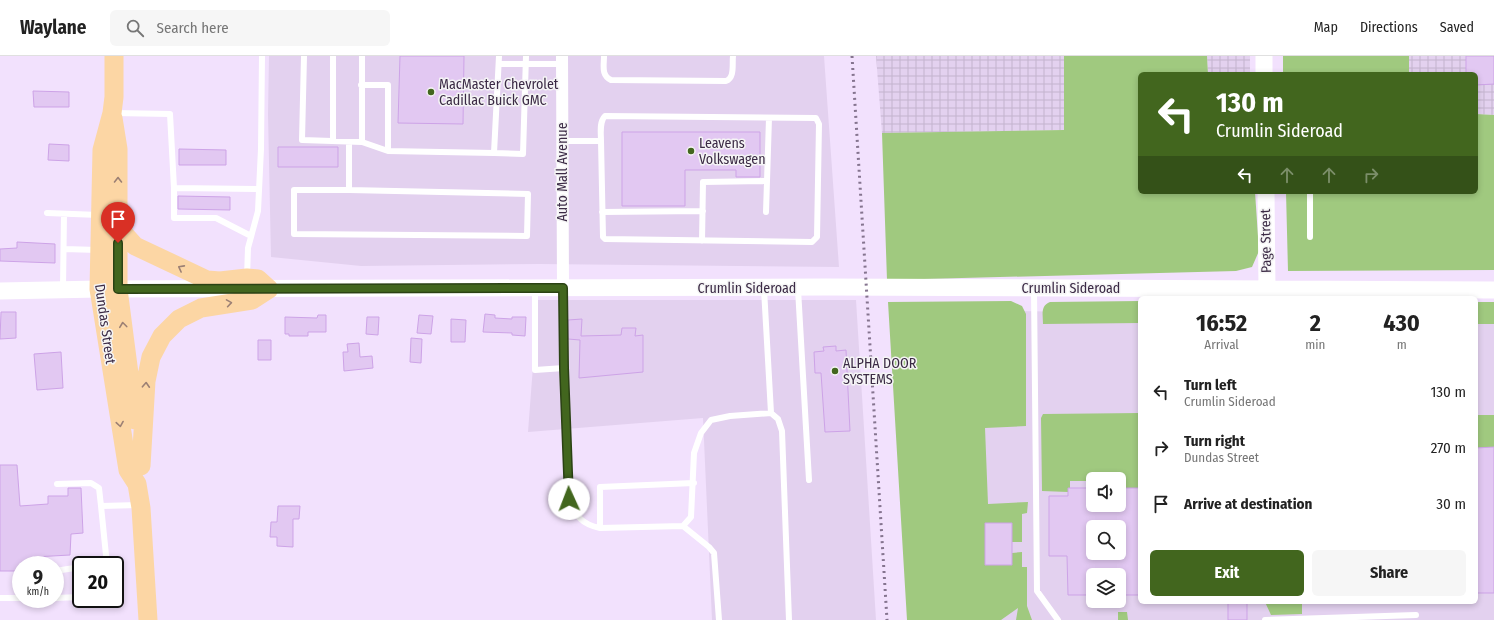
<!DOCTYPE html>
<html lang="en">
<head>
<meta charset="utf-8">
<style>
	body { margin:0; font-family:"Fira Sans Condensed",sans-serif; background:#f6f6f6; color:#222; height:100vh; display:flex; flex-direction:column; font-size:15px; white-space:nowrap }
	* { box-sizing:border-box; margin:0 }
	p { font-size:13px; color:#767676 }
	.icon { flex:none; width:22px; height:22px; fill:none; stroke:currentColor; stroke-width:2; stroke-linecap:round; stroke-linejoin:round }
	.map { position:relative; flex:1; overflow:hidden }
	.panel { position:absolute; left:1138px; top:240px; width:340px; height:308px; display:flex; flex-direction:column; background:#fff; border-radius:6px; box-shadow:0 2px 6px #0003 }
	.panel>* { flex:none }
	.guide { position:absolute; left:1138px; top:16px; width:340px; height:122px; border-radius:6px; box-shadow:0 2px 6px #0003; background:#42661e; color:#fff; overflow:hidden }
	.controls { position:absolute; left:1086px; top:416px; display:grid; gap:8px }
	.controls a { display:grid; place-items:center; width:40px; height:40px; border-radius:6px; background:#fff; box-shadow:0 2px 6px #0003; font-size:20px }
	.speed { position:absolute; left:12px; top:500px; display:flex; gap:8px; font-size:20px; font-weight:700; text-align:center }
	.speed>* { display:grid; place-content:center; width:52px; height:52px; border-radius:50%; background:#fff; box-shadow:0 2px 6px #0003; line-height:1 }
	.speed small { font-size:10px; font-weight:400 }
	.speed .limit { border:2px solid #111; border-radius:6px; background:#fff; color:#111 }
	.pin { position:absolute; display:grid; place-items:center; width:34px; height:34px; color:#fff; margin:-41px -17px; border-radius:50% 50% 50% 0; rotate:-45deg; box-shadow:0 0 4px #0007 }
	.pin .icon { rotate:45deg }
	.me { position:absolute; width:44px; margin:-22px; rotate:358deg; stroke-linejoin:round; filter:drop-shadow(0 0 3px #0008) }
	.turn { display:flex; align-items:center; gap:14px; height:84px; padding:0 12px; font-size:18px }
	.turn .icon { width:52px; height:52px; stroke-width:2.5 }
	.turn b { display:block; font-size:28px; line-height:34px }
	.lanes { display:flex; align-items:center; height:38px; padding:0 12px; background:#0003; justify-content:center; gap:20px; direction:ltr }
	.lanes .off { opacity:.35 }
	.eta { display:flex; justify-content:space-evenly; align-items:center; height:68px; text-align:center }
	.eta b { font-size:24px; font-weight:700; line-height:28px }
	.button { display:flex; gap:8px; margin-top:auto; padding:8px 12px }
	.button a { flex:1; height:46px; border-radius:6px; background:#42661e; color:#fff; font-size:16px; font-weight:700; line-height:46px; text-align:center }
	.button a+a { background:#f6f6f6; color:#222 }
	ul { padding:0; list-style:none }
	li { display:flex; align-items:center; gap:12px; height:56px; padding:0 12px }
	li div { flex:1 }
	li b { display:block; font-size:15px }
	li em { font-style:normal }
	header { display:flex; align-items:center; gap:24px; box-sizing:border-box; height:56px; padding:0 20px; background:#fff; border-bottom:1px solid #e0e0e0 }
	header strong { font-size:19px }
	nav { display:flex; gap:22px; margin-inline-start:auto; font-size:14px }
	.search { width:280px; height:36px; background:#f6f6f6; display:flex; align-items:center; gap:10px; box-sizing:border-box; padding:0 14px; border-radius:6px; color:#767676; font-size:15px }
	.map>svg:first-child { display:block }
	.built { fill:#e3d1ef; fill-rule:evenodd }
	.industrial { fill:url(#industrial-grid) }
	.grass { fill:#a0c97f }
	.building { fill:#e2c8f2; stroke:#cda3e7; fill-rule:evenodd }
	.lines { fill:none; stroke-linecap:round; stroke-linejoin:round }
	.lane { stroke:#fff; stroke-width:6 }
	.street { stroke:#fff; stroke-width:12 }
	.secondary { stroke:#fff; stroke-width:17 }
	.primary { stroke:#fcd6a4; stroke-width:19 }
	.rail { stroke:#85748f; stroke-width:3; stroke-dasharray:2 4; stroke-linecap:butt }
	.oneway { stroke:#9c8074 }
	.route-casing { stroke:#2b4214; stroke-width:10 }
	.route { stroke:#42661e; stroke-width:7 }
	.poi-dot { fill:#42661e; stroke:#f5f5f5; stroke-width:1.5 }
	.labels { text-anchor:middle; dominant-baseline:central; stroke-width:3; stroke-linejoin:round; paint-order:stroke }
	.poi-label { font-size:14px; fill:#3b2a45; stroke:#f5f5f5; text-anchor:start }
	.street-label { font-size:14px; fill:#3b2a45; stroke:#f5f5f5 }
</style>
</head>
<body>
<header>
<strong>Waylane</strong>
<div class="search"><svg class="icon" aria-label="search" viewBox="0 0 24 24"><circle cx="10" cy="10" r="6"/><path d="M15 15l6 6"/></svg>Search here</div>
<nav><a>Map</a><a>Directions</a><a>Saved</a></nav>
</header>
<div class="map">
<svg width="1494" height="564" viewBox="0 0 1494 564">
	<defs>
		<pattern id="industrial-grid" width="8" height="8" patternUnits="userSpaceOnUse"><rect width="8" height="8" fill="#e3d1ef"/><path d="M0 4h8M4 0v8" fill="none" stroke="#c4b4ce"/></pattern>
	</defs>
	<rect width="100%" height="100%" fill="#f2e1fd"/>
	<path class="built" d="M269,0H824L839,211L539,208L361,210L271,201L268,58Z
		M538,244H856L876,564H712L703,362L528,376Z
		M943,254L1140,257V546H1476V261H1494V564H907ZM1093,423H1119V449H1093ZM1093,471H1119V497H1093ZM1093,519H1119V545H1093Z"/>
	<path class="industrial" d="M876,0H1064V74L882,77Z
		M1207,0H1250V18H1208Z
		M1409,0H1494V59L1476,58V18H1409Z"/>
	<path class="grass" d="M1064,0H1207L1208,18H1140V136H1255L1259,195L1252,211L1236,215L887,224L882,77L1064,74Z
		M1283,0H1409V18H1283Z
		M1476,58L1494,59V214L1288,215L1286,136H1476Z
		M1011,245L1022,250L1026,258V370L985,372L988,448L1028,446L1027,457L1022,458V486H1012V467H985L986,509L1012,497L1022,496V511H1027V550L1032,564H1016L1018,552L1001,564H907L888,246Z
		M1140,245V267L1043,268C1043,259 1040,250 1050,246Z
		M1476,246H1494V268H1476Z
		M1140,357V432H1119V423H1093V432H1087V425H1070V432L1068,433V436L1042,435L1041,362L1043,358Z
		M1476,359H1494V391L1476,392Z
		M1265,546H1302V558L1271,559Z
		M1118,556H1127L1128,564H1118Z"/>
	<path class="building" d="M400,0H464L463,68L398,67Z
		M1466,0H1494V28L1476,29V18H1466Z
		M33,35L69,36V51H34Z
		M622,76H760V121H736V114H685V150H622Z
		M49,88L69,89V105L48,104Z
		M278,91H338V111H278Z
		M179,93L226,94V109H179Z
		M178,140L230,141V154L178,153Z
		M17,186L55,188V207L0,205V193L17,192Z
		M1,256H16V282L0,283Z
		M485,258L495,259V262L512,263V261H526L525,280L512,279V277L483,276Z
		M318,259H326V276H308V280H289V278H285V261L317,262Z
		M419,259L433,260L431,278L417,277Z
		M367,261H379L378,279L366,278Z
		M451,263L466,264L465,286H451Z
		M582,263L581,280L621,279L622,272H636L635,280L643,279V316L579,322L580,284L568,283V264Z
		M411,282L422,283L421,307L410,306Z
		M258,284H271V304H258Z
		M359,287L360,301L372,300L373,312L344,315L343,296H348L347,288Z
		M836,290V295L846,294L850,375L825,376L821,317H815L814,296L824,295L823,291Z
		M61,296L63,332L37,334L34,298Z
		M1494,391V537H1476V392Z
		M0,409H17L20,450L48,448V440H68V432H81L83,477L71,478L70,499L34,501V509H21V515H0Z
		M1068,432H1093V449H1119V432H1140V539H1119V519H1093V539H1068L1067,500H1049V440H1068ZM1093,471H1119V497H1093Z
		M278,450H300L299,463H293V491L277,490V481H270L271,466H277Z
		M985,467H1012V509H985Z
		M1228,546H1247V564H1228Z"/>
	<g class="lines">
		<path class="lane" d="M304,0L302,84L362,86L388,95L494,97L499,0
			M604,0C604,10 601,19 611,24L726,25C735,22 732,8 733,0
			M499,8H562
			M361,29H388V95
			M114,57L170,58L174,132
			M333,85V0
			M562,85H601C601,77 599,66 605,60L816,62L819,68L817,181L812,186L605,183L603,181L601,85
			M349,86V134H294V178L527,180L528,138L349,134
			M362,86V0
			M494,97L523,98L526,0
			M602,156L703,155
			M766,156L767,125
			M47,157L99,159
			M251,180L216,162H174V132L259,133
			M1310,181V136
			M702,185L703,126L767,125L769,62
			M64,193L98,194
			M247,221L248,192L258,155L261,93L262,0
			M63,232L64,158
			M535,233V314L564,312L563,234
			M798,233L809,424
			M1034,234L1037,535L1058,564
			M564,312L569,443C577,461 581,468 600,472L683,470L691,461L694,397L701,377L711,364L730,360L771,357L764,233
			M771,357L778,363L782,375L789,564
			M57,428L91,427L99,432L101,450
			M683,470L709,491L714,497L719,564
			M600,472V431L694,427
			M107,509L101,450L139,449
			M55,515L81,511
			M0,542H21
			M55,542L81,541
			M1265,564L1416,559"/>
		<path class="street" d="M562,0L563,232"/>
		<path class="secondary" d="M1264,0V18
			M1266,136L1267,233
			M0,235L99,233L826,231L1494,234"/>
		<path class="primary" d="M114,0V41L112,57L102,94L99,233L128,414L137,428L141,452L148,564
			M113,62L118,93V233L135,364
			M118,171L135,190L207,224L220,225L247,222L258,223L269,233L252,244L201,252L179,263L162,280L151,301L146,325L141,410"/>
		<path class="rail" d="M852,0L887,564"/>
	</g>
	<defs><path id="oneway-chevron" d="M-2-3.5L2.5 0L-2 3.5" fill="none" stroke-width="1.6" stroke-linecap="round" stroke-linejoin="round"/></defs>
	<g class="oneway">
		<use href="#oneway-chevron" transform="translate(118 124) rotate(-90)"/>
		<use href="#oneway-chevron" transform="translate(181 212) rotate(-152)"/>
		<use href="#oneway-chevron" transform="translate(229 247) rotate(-9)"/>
		<use href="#oneway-chevron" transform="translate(123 269) rotate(-97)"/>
		<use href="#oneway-chevron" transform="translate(146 329) rotate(-87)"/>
		<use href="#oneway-chevron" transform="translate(120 368) rotate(81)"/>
	</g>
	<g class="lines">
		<defs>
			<path id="route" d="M118,187V233L563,232L564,312L569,443"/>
		</defs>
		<use href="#route" class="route-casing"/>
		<use href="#route" class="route"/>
	</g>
	<g class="poi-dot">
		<circle cx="431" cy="36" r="4"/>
		<circle cx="691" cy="95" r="4"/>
		<circle cx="835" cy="315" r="4"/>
	</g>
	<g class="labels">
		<g class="poi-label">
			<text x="439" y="28">MacMaster Chevrolet<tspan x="439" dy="16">Cadillac Buick GMC</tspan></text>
			<text x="699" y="87">Leavens<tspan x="699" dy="16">Volkswagen</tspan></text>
			<text x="843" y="307">ALPHA DOOR<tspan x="843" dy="16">SYSTEMS</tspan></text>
		</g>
		<g class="street-label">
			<text transform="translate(562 116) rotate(-90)">Auto Mall Avenue</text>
			<text transform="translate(1266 185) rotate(-91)">Page Street</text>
			<text x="747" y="232">Crumlin Sideroad</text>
			<text x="1071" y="232">Crumlin Sideroad</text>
			<text transform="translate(105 268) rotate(82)">Dundas Street</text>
		</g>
	</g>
</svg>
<div class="controls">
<a><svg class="icon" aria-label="sound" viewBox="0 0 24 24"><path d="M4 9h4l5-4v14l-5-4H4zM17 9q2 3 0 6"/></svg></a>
<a><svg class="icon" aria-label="search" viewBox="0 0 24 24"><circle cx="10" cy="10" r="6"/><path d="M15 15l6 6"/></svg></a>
<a><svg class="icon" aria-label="layers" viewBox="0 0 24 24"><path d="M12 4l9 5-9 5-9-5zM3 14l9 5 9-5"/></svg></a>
</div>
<div class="speed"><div>9<small>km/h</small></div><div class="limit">20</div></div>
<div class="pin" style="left:118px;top:187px;background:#d93025"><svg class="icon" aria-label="arrive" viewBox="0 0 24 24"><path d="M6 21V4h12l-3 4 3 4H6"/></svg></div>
<svg class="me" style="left:569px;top:443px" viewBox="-20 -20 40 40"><circle r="19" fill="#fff"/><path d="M0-13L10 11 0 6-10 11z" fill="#42661e"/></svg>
<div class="guide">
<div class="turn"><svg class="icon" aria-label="left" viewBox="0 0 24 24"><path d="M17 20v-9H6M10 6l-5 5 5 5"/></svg><div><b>130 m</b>Crumlin Sideroad</div></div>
<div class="lanes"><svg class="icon" aria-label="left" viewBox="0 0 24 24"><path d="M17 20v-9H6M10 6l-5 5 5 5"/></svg><svg class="icon off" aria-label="ahead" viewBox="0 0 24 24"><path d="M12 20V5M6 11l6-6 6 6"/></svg><svg class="icon off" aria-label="ahead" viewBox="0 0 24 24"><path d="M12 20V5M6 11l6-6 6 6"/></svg><svg class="icon off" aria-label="right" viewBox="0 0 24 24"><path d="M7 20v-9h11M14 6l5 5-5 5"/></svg></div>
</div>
<section class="panel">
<div class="eta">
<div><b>16:52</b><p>Arrival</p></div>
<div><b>2</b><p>min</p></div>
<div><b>430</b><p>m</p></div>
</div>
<ul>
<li><svg class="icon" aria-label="left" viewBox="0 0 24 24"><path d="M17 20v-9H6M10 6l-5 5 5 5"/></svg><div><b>Turn left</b><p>Crumlin Sideroad</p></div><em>130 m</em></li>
<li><svg class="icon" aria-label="right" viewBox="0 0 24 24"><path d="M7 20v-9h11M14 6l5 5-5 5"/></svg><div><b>Turn right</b><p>Dundas Street</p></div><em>270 m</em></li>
<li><svg class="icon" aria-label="arrive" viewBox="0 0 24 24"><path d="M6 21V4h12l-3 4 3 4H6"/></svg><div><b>Arrive at destination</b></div><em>30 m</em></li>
</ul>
<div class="button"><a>Exit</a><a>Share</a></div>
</section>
</div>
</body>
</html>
